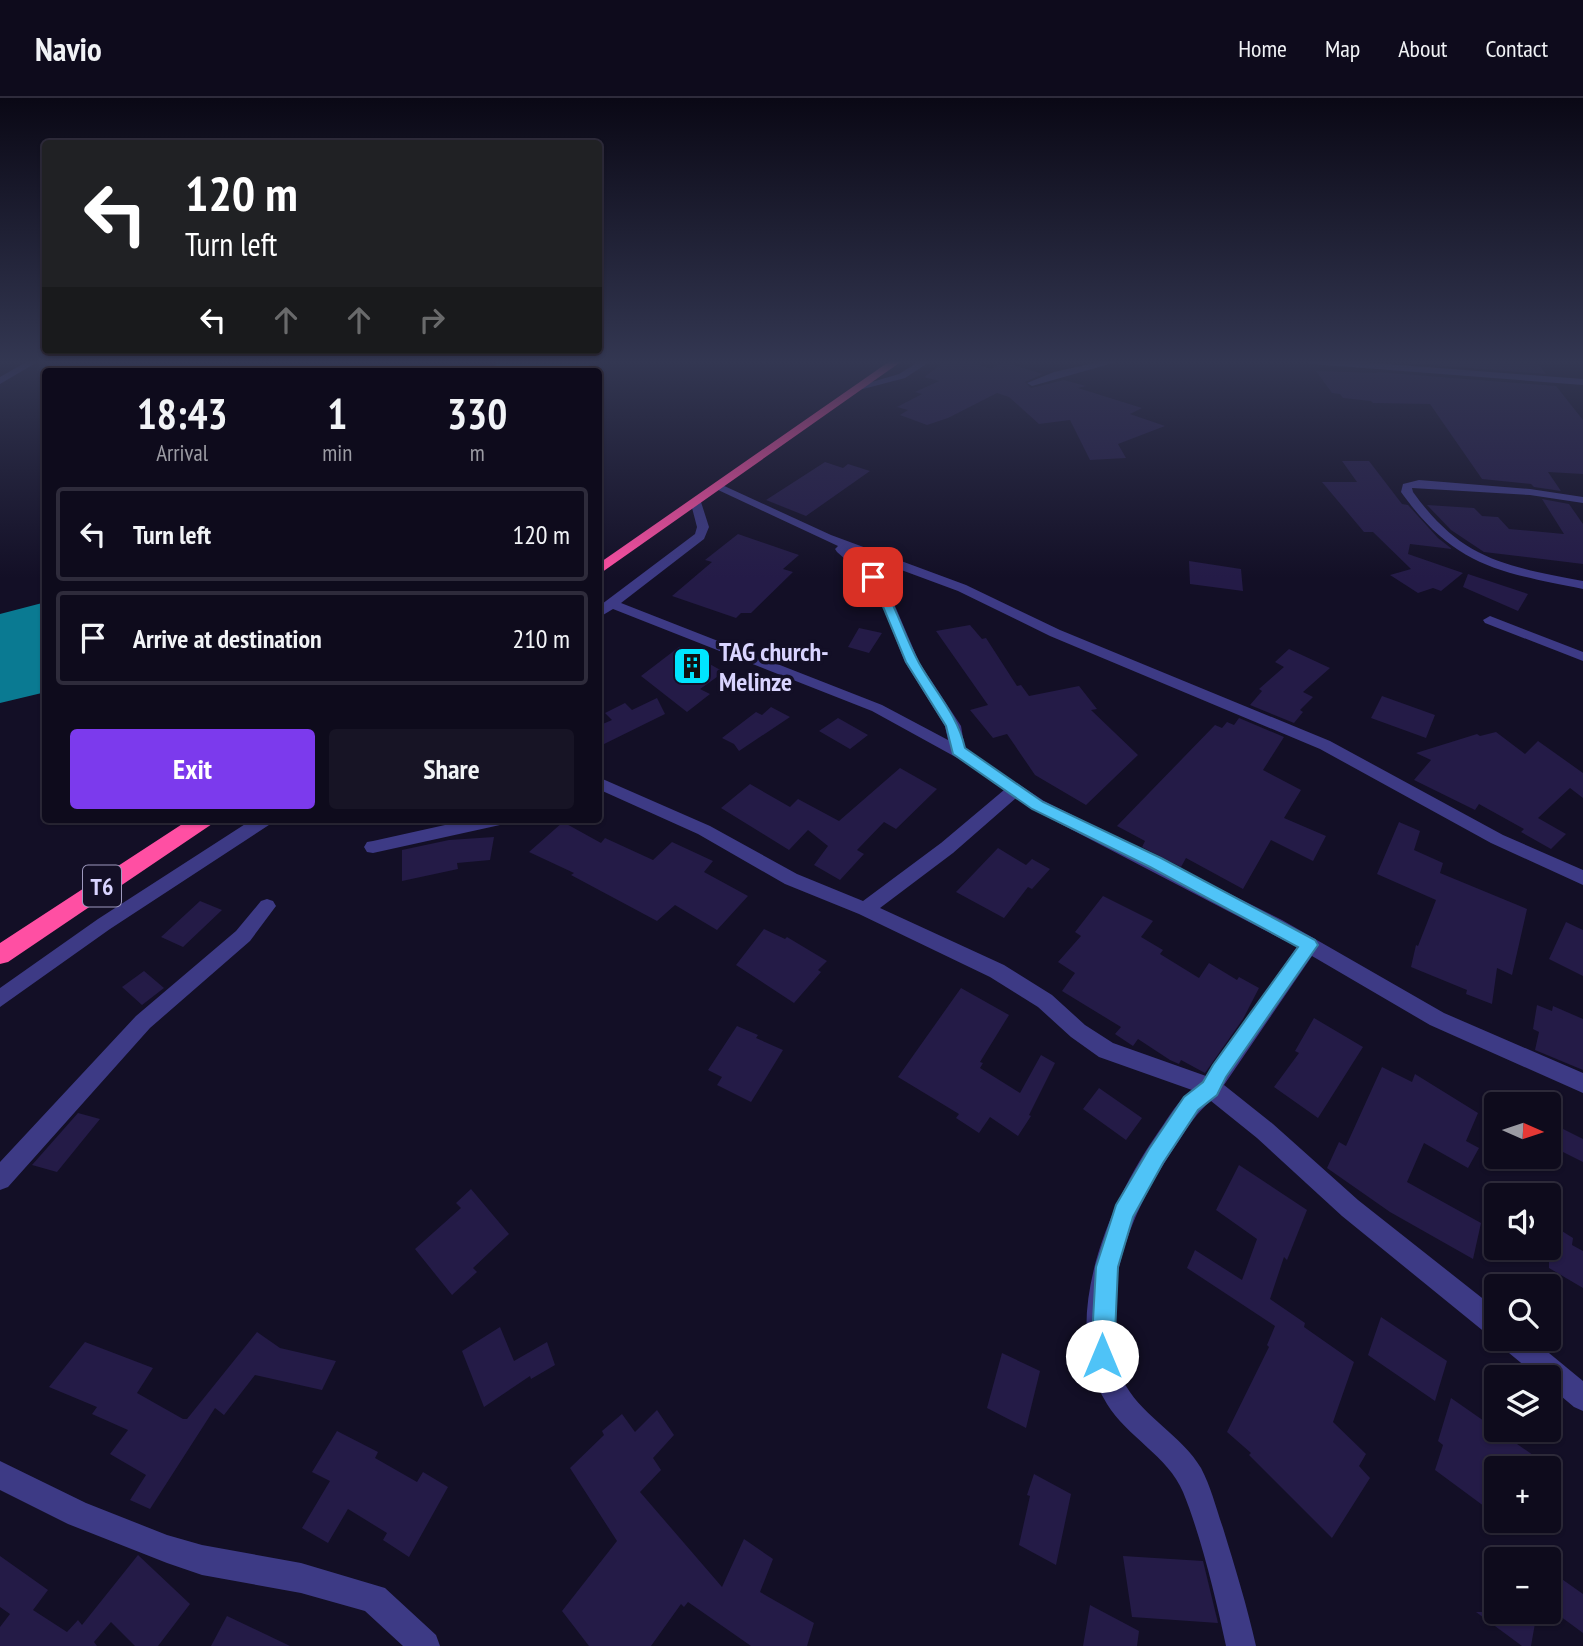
<!DOCTYPE html>
<html lang="en">
<head>
<meta charset="utf-8">
<style>
	body { margin:0; font-family:"PT Sans Narrow",sans-serif; background:#171425; color:#f1f3f6; height:100vh; display:flex; flex-direction:column; font-size:26px; white-space:nowrap }
	* { box-sizing:border-box; margin:0 }
	p { font-size:23px; color:#9b9ba3 }
	.icon { flex:none; width:38px; height:38px; fill:none; stroke:currentColor; stroke-width:2; stroke-linecap:round; stroke-linejoin:round }
	.map { position:relative; flex:1; overflow:hidden }
	.sheet { position:absolute; left:42px; top:270px; width:560px; height:455px; display:flex; flex-direction:column; background:#0e0b1c; border-radius:7px; box-shadow:0 2px 5px #0004,0 0 0 2px #2e2b3b }
	.sheet>* { flex:none }
	.hud { position:absolute; left:42px; top:42px; width:560px; height:214px; border-radius:7px; box-shadow:0 2px 5px #0004,0 0 0 2px #2e2b3b; background:#202124; color:#fff; overflow:hidden }
	.needle { width:46px; rotate:93deg }
	.tools { position:absolute; left:1484px; top:994px; display:grid; gap:14px }
	.tools a { display:grid; place-items:center; width:77px; height:77px; border-radius:7px; background:#0e0b1c; box-shadow:0 2px 5px #0004,0 0 0 2px #2e2b3b; font-size:35px }
	.pin { position:absolute; display:grid; place-items:center; width:60px; height:60px; color:#fff; margin:-30px; border-radius:14px; box-shadow:0 4px 10px #0006 }
	.me { position:absolute; width:77px; margin:-38px; rotate:0deg; stroke-linejoin:round; filter:drop-shadow(0 0 5px #0008) }
	.turn { display:flex; align-items:center; gap:24px; height:147px; padding:0 28px; font-size:32px }
	.turn .icon { width:91px; height:91px; stroke-width:2.5 }
	.turn b { display:block; font-size:49px; line-height:60px }
	.lanes { display:flex; align-items:center; height:66px; padding:0 28px; background:#0003; justify-content:center; gap:35px; direction:ltr }
	.lanes .off { opacity:.35 }
	.eta { display:flex; justify-content:space-evenly; align-items:center; height:119px; text-align:center }
	.eta b { font-size:42px; font-weight:800; line-height:49px }
	.action { display:flex; gap:14px; margin-top:auto; padding:14px 28px }
	.action a { flex:1; height:80px; border-radius:7px; background:#7c3aed; color:#fff; font-size:28px; font-weight:800; line-height:80px; text-align:center }
	.action a+a { background:#171425; color:#f1f3f6 }
	ul { padding:0; list-style:none }
	li { display:flex; align-items:center; gap:21px; height:94px; margin:0 14px 10px; padding:0 14px; border:4px solid #2e2b3b; border-radius:7px }
	li div { flex:1 }
	li b { display:block; font-size:26px }
	li em { font-style:normal }
	header { display:flex; align-items:center; gap:42px; box-sizing:border-box; height:98px; padding:0 35px; background:#0e0b1c; border-bottom:2px solid #2e2b3b }
	header strong { font-size:33px }
	nav { display:flex; gap:38px; margin-inline-start:auto; font-size:24px }
	.map>svg:first-child { display:block }
	.lines { fill:none; stroke-linecap:round; stroke-linejoin:round }
	.runway { fill:#0a7a92; fill-rule:evenodd }
	.building { fill:#241b47 }
	.minor { fill:#3d3a85; fill-rule:evenodd }
	.highway { fill:#ff4fa3; fill-rule:evenodd }
	.route { fill:#4fc3f7; stroke:#337fa1; stroke-width:2 }
	.labels { text-anchor:middle; dominant-baseline:central; stroke-width:7; stroke-linejoin:round; paint-order:stroke }
	.shield { fill:#130f26; stroke:#9e99be; stroke-width:2 }
	.shield-label { font-size:24px; font-weight:bold; fill:#d9d4ff }
	.poi-label { font-size:26px; font-weight:bold; fill:#d9d4ff; stroke:#130f26; text-anchor:start }
</style>
</head>
<body>
<header>
<strong>Navio</strong>
<nav><a>Home</a><a>Map</a><a>About</a><a>Contact</a></nav>
</header>
<div class="map">
<svg width="1583" height="1548" viewBox="0 0 1583 1548">
	<rect width="100%" height="100%" fill="#130f26"/>
	<g class="lines">
		<path class="runway" d="M498,263H592L585,273H492Z
			M46,504V594L0,605V516Z"/>
	</g>
	<path class="building" d="M946,263H968L991,271L1003,264L1043,276L1025,284L1031,290L1064,282L1086,288L1078,290L1142,310L1130,316L1165,328L1118,346L1126,360L1090,362L1070,322L1039,326L1009,299L997,295L948,320L927,327L900,317L908,312L897,309L922,296L915,294L939,283L924,279Z
		M1384,263H1536L1546,276Z
		M1316,273L1378,275L1377,274L1556,288L1583,322V376L1548,374L1561,393L1534,389L1531,386L1482,381L1430,306L1373,305L1371,303L1343,300L1340,296L1332,295Z
		M1342,363H1369L1402,406L1408,407L1438,440L1452,451L1410,446L1408,456L1463,475L1441,493L1433,490L1418,495L1390,477L1411,471L1373,434H1364L1322,384H1357Z
		M825,364L843,370L848,366L870,373L806,418L766,402Z
		M1542,401L1569,406L1583,426V466L1484,454L1451,432L1427,407L1474,410L1482,418L1498,419L1509,431L1564,436Z
		M738,436L799,457L783,471L793,474L751,515H741L736,520L672,498L712,464L705,462Z
		M1189,463L1241,471L1243,493L1190,486Z
		M1468,476L1528,496L1518,513L1463,489Z
		M970,527L982,541L986,540L1017,588L1021,587L1029,598L1079,588L1097,611L1091,612L1138,657L1086,707L1035,677L1007,636L993,640L970,612L988,607L936,533Z
		M859,530L882,535L869,555L848,549Z
		M679,549L724,574L700,591L710,596L687,614L641,578Z
		M1289,551L1330,570L1303,594L1313,599L1300,612L1303,614L1294,625L1250,607L1262,593L1259,591L1284,569L1275,564Z
		M1382,598L1435,617L1426,640L1371,620Z
		M657,600L665,616L598,649V628L612,622L605,615L625,605L632,612Z
		M771,609L790,619L739,653L734,646L722,640L756,614L762,617Z
		M838,620L868,637L850,651L819,633Z
		M1239,620L1284,639L1263,672L1301,692L1284,720L1326,738L1313,763L1271,742L1243,791L1186,760L1181,769L1142,749L1145,743L1117,728L1215,627L1222,630L1227,624L1234,627Z
		M1496,634L1525,656L1538,643L1583,675V700L1570,690L1538,720L1566,736L1551,751L1521,734L1524,731L1479,706L1475,712L1414,682L1431,662L1416,655L1477,636L1480,638Z
		M900,670L937,691L896,731L884,724L857,752L864,756L840,782L814,767L828,748L808,732L789,752L721,710L750,686L790,709L798,701L839,723Z
		M563,724L601,745L605,740L653,762L672,744L713,763L704,774L748,798L717,832L675,807L657,823L571,777L574,775L529,754Z
		M1399,724L1420,733L1414,752L1443,765L1440,775L1527,811L1512,877L1497,870L1492,906L1466,896L1467,892L1411,869L1416,847L1418,848L1436,802L1377,776Z
		M494,739L490,762L457,765L458,771L402,783V752L449,742Z
		M998,750L1026,767L1032,761L1050,771L1032,791L1028,789L1004,820L956,794Z
		M1103,798L1153,823L1141,839L1163,852L1160,856L1199,880L1209,865L1237,882L1239,879L1259,890L1243,921L1205,975L1181,962L1179,966L1170,962L1138,941L1133,948L1115,936L1121,929L1062,893L1075,875L1058,864L1081,838L1075,834Z
		M200,803L222,812L183,849L161,839Z
		M1566,824L1583,832V878L1549,861Z
		M764,831L785,841L787,839L827,863L818,872L821,874L794,905L736,867Z
		M144,873L164,890L142,907L122,889Z
		M961,890L1009,917L980,964L983,965L980,970L1020,995L1041,957L1055,965L1029,1017L1031,1018L1018,1038L990,1019L979,1035L956,1020L959,1016L898,979Z
		M1537,907L1552,913L1553,908L1583,921V972L1535,952L1539,934L1533,931Z
		M1314,920L1363,949L1318,1020L1274,989L1299,955L1295,953Z
		M737,928L758,937L756,940L783,952L751,1004L717,987L722,979L708,972Z
		M1382,969L1412,984L1415,976L1478,1015L1466,1043L1479,1050L1468,1070L1424,1045L1407,1084L1481,1125L1473,1161L1390,1114L1327,1070L1339,1044L1346,1048Z
		M1099,990L1142,1020L1126,1042L1083,1011Z
		M78,1015L100,1021L57,1074L32,1067Z
		M1549,1024L1583,1041V1064L1549,1047Z
		M1239,1067L1307,1112L1287,1162L1284,1159L1270,1201L1305,1225L1304,1229L1354,1264L1333,1324L1366,1356L1359,1368L1370,1380L1332,1440L1249,1357L1251,1355L1227,1334L1269,1249L1267,1247L1275,1228L1187,1170L1195,1152L1242,1182L1257,1141L1216,1112Z
		M471,1091L509,1136L473,1170L477,1174L452,1197L415,1151L461,1110L456,1105Z
		M1549,1125L1573,1140L1572,1147L1583,1153V1190L1549,1170Z
		M1381,1219L1447,1263L1435,1303L1368,1257Z
		M500,1229L514,1263L547,1244L555,1267L531,1281L530,1278L484,1309L462,1253Z
		M257,1234L280,1250L336,1263L322,1292L255,1277L224,1317L215,1310L150,1411L130,1402L146,1377L110,1356L128,1332L92,1316L97,1309L49,1289L85,1244L153,1270L137,1295L183,1321H187Z
		M1002,1255L1040,1273L1026,1330L987,1310Z
		M1451,1300L1533,1357L1530,1370H1496V1417L1435,1372L1443,1347L1438,1343Z
		M657,1312L674,1337L653,1360L661,1372L640,1394L722,1489L744,1441L773,1461L760,1494L814,1525L807,1548H751L688,1504L684,1509L681,1506L651,1548H589L562,1513L617,1443L570,1370L604,1337L602,1333L622,1316L635,1334Z
		M337,1333L378,1354L375,1360L417,1384L423,1374L448,1389L409,1459L383,1442L387,1435L348,1411L328,1445L302,1430L330,1383L312,1374Z
		M1034,1376L1071,1396L1056,1467L1019,1447L1030,1398L1027,1397Z
		M138,1457L190,1506L158,1548H135L111,1524L94,1544L97,1548H0V1529L10,1516L0,1509V1458L48,1492L33,1512L67,1534L78,1522L82,1527Z
		M1123,1458L1203,1463L1218,1525L1132,1519Z
		M1549,1472L1583,1496V1535L1549,1510Z
		M1090,1507L1139,1533L1137,1548H1083Z
		M1476,1514H1537L1531,1548H1522Z
		M227,1518L290,1548H211Z"/>
	<g class="lines">
		<path class="minor" d="M28,263H39L0,286V279Z
			M920,263H931L905,280L863,291L858,288L899,276Z
			M1103,263H1120L1032,288L1027,285L1054,274Z
			M1308,263H1348L1583,281V287L1312,266Z
			M1419,382L1530,391L1583,399V405L1530,397L1412,390L1413,394C1462,462 1505,468 1583,483V491C1498,474 1454,468 1401,394L1403,386Z
			M720,386L831,437L966,487L1060,532L1330,643L1503,737L1583,772V787L1491,745L1320,651L1050,538L958,493L850,453L877,476L889,494L919,564L961,628L965,651L1044,703L1282,822L1444,915L1583,975V995L1430,927L1312,858L1224,987L1273,1026L1358,1102L1496,1211V1240L1487,1236L1342,1118L1257,1040L1211,1003C1197,1014 1188,1029 1178,1044C1139,1101 1111,1161 1113,1232C1114,1250 1116,1272 1126,1288C1145,1320 1182,1338 1201,1370C1211,1389 1216,1410 1223,1430C1235,1469 1247,1508 1256,1548H1226C1216,1501 1201,1438 1183,1394C1168,1358 1127,1339 1107,1306C1056,1224 1110,1103 1159,1033C1169,1019 1178,1002 1192,992L1099,959L1071,939L1038,909L990,879L859,816L785,786L698,736L598,691V679L710,728L797,776L863,803L941,745L1004,692L961,662L872,613L613,511L598,520V509L695,436L697,429L691,406L701,404L709,429L704,441L621,505L882,607L948,642L945,628L905,564L877,494L868,481L837,454L835,451L838,448L716,391L715,389ZM1016,700L1032,711L1297,849L1206,978L1113,945L1085,927L1052,897L1004,867L880,810L953,755Z
			M1490,518L1583,554V563L1485,525L1483,522Z
			M253,721H274L272,725L110,831L0,909V890L98,821Z
			M472,721H508L500,727L373,755L367,754L364,749L367,744L373,743Z
			M267,801L273,803L276,808L250,843L150,930L8,1089L0,1092V1064L136,918L236,833L261,803Z
			M1499,1241H1532L1583,1283V1313L1574,1309L1549,1288V1279H1538L1503,1250Z
			M0,1363L86,1405L167,1437L202,1447L301,1465L385,1490L436,1537L440,1548H403L365,1513L301,1495L202,1477L167,1465L68,1426L0,1392Z"/>
		<path class="highway" d="M890,263H902L598,477V466Z
			M190,721H215L212,726L8,864L0,866V845Z"/>
	</g>
	<linearGradient id="sky" x2="0" y2="1"><stop stop-color="#0a0815"/><stop offset="0.55" stop-color="#333752"/><stop offset="1" stop-color="#333752" stop-opacity="0"/></linearGradient>
	<rect width="1583" height="480" fill="url(#sky)"/>
	<path class="route" d="M869,477H877C895,504 903,536 919,565C936,595 957,616 965,650L1043,704L1161,760L1315,842L1318,847L1226,979L1217,997L1198,1012L1163,1065L1133,1119L1118,1169L1114,1258L1111,1266L1102,1269L1094,1266L1091,1258L1096,1169L1116,1107L1149,1051L1184,999L1203,984L1213,967L1298,849L1150,769L1032,711L953,656L946,628L906,564L877,494L867,479Z"/>
	<defs>
		<symbol id="building-square" viewBox="-11 -11 22 22"><rect x="-9" y="-9" width="18" height="18" rx="4" fill="#00e5ff" stroke="#130f26"/><path d="M-4-6H4V6H1V3H-1V6H-4ZM-2.5-4.3h1.7v1.8h-1.7ZM.8-4.3h1.7v1.8H.8ZM-2.5-1h1.7V.8h-1.7ZM.8-1h1.7V.8H.8Z" fill="#111"/></symbol>
	</defs>
	<g fill-rule="evenodd">
		<use href="#building-square" x="670" y="546" width="44" height="44"/>
	</g>
	<g class="labels">
		<rect class="shield" x="83" y="767.5" width="38" height="41" rx="5"/>
		<g class="shield-label">
			<text x="102" y="788">T6</text>
		</g>
		<g class="poi-label">
			<text x="719" y="553">TAG church-<tspan x="719" dy="30">Melinze</tspan></text>
		</g>
	</g>
</svg>
<div class="tools">
<a><svg class="needle" viewBox="-14 -14 28 28"><path d="M0-13l5 13h-10z" fill="#e53935"/><path d="M0 13l5-13h-10z" fill="#9b9ba3"/></svg></a>
<a><svg class="icon" aria-label="sound" viewBox="0 0 24 24"><path d="M4 9h4l5-4v14l-5-4H4zM17 9q2 3 0 6"/></svg></a>
<a><svg class="icon" aria-label="search" viewBox="0 0 24 24"><circle cx="10" cy="10" r="6"/><path d="M15 15l6 6"/></svg></a>
<a><svg class="icon" aria-label="layers" viewBox="0 0 24 24"><path d="M12 4l9 5-9 5-9-5zM3 14l9 5 9-5"/></svg></a>
<a>+</a>
<a>−</a>
</div>
<div class="pin" style="left:873px;top:479px;background:#d93025"><svg class="icon" aria-label="arrive" viewBox="0 0 24 24"><path d="M6 21V4h12l-3 4 3 4H6"/></svg></div>
<svg class="me" style="left:1102px;top:1258px" viewBox="-20 -20 40 40"><circle r="19" fill="#fff"/><path d="M0-13L10 11 0 6-10 11z" fill="#4fc3f7"/></svg>
<div class="hud">
<div class="turn"><svg class="icon" aria-label="left" viewBox="0 0 24 24"><path d="M17 20v-9H6M10 6l-5 5 5 5"/></svg><div><b>120 m</b>Turn left</div></div>
<div class="lanes"><svg class="icon" aria-label="left" viewBox="0 0 24 24"><path d="M17 20v-9H6M10 6l-5 5 5 5"/></svg><svg class="icon off" aria-label="ahead" viewBox="0 0 24 24"><path d="M12 20V5M6 11l6-6 6 6"/></svg><svg class="icon off" aria-label="ahead" viewBox="0 0 24 24"><path d="M12 20V5M6 11l6-6 6 6"/></svg><svg class="icon off" aria-label="right" viewBox="0 0 24 24"><path d="M7 20v-9h11M14 6l5 5-5 5"/></svg></div>
</div>
<section class="sheet">
<div class="eta">
<div><b>18:43</b><p>Arrival</p></div>
<div><b>1</b><p>min</p></div>
<div><b>330</b><p>m</p></div>
</div>
<ul>
<li><svg class="icon" aria-label="left" viewBox="0 0 24 24"><path d="M17 20v-9H6M10 6l-5 5 5 5"/></svg><div><b>Turn left</b></div><em>120 m</em></li>
<li><svg class="icon" aria-label="arrive" viewBox="0 0 24 24"><path d="M6 21V4h12l-3 4 3 4H6"/></svg><div><b>Arrive at destination</b></div><em>210 m</em></li>
</ul>
<div class="action"><a>Exit</a><a>Share</a></div>
</section>
</div>
</body>
</html>
